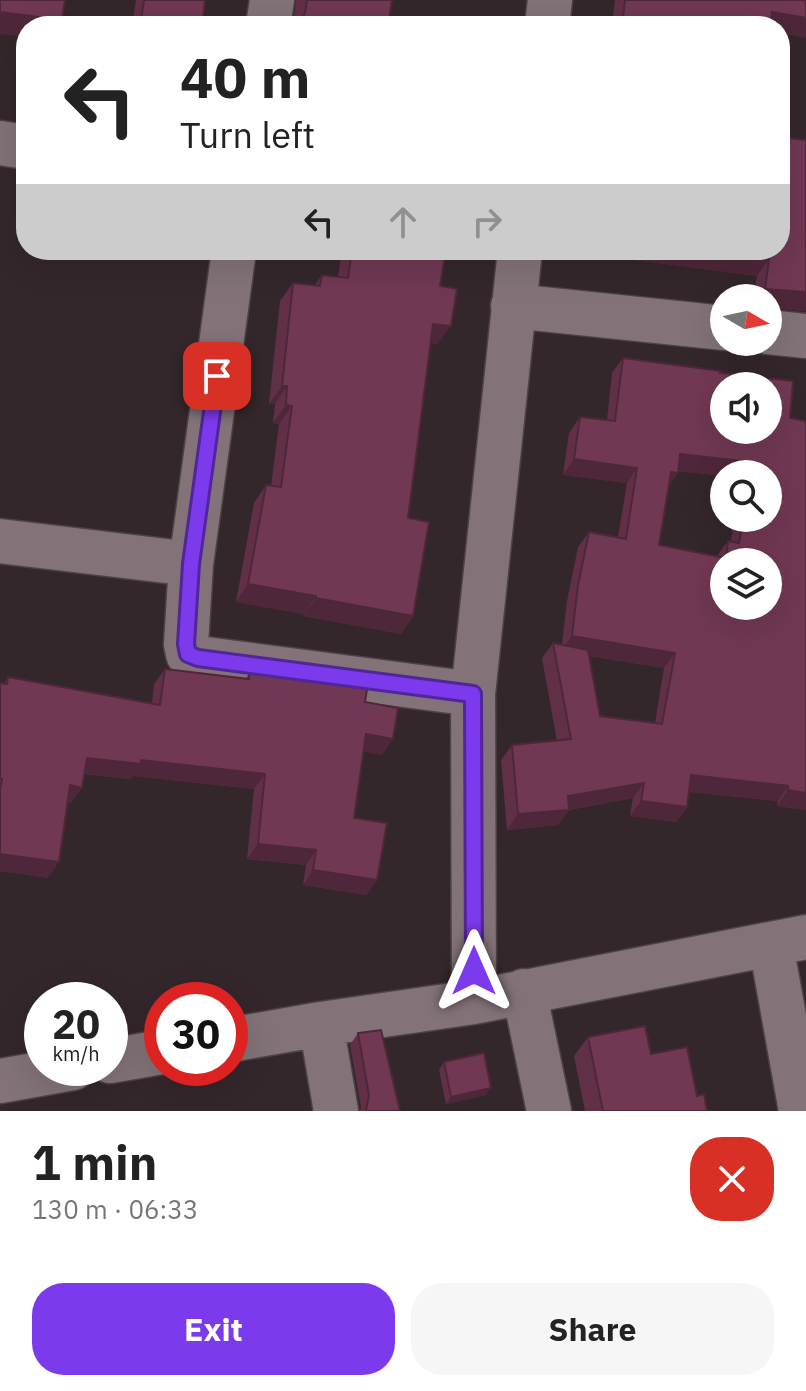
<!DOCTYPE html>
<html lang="en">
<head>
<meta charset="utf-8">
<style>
	body { margin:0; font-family:"IBM Plex Sans",sans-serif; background:#f6f6f6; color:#222; height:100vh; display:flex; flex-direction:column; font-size:30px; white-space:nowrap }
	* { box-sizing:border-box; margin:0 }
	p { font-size:26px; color:#767676 }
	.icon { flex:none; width:44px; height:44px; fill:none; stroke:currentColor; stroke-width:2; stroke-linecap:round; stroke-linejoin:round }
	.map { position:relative; height:1111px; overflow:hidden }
	.details { display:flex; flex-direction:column; background:#fff; flex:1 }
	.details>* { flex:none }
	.guide { position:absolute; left:16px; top:16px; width:774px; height:244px; border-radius:32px; box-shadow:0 8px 32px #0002; background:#fff; color:#222; overflow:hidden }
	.needle { width:52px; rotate:99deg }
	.fabs { position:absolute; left:710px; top:284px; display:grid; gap:16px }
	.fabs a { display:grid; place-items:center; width:72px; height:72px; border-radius:50%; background:#fff; box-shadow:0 8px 32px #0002; font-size:40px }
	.speed { position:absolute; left:24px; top:982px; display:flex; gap:16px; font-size:40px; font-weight:700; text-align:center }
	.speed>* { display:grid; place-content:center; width:104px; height:104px; border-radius:50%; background:#fff; box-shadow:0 8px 32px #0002; line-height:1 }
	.speed small { font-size:20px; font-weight:400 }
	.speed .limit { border:12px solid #d22; background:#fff; color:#111 }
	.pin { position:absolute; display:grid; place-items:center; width:68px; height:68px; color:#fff; margin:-34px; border-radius:16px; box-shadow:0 4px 12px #0006 }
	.me { position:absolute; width:88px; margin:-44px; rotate:0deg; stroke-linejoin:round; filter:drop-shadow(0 0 6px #0008) }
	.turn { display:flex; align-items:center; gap:28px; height:168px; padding:0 32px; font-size:36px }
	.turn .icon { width:104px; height:104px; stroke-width:2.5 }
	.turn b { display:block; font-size:56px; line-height:68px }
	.lanes { display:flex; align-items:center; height:76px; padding:0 32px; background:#0003; justify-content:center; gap:40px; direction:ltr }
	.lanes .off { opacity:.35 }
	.round { display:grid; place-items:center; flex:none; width:84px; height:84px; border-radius:32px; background:#f6f6f6 }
	.summary { display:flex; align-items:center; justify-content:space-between; height:136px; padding:0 32px }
	h1 { font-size:48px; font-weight:700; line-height:60px }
	.cta { display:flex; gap:16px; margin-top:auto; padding:16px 32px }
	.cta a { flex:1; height:92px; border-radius:32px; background:#7c3aed; color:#fff; font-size:32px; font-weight:700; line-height:92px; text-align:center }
	.cta a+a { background:#f6f6f6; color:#222 }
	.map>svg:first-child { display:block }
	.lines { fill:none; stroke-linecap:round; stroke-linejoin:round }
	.street-casing { stroke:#4d4246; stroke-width:47 }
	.street { stroke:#837379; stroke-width:44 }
	.wall { fill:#613047; fill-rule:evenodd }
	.shaded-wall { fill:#4f273a }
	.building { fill:#713853; stroke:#4f273a; stroke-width:2; fill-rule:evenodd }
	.route-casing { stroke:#51269a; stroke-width:20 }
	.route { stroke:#7c3aed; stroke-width:14 }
</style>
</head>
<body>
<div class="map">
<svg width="806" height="1111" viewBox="0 0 806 1111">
	<rect width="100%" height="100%" fill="#34272c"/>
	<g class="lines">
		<defs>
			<path id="street" d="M268,26L272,0
				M547,26L550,0
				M0,143L26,147
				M234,250L191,564L186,644L188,654L198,658L473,694
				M513,306L724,328
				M768,332L806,336
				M0,541L191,564
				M771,945L801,1111
				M524,991L549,1111
				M474,1002L473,694L520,250
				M321,1024L336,1111
				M230,1040L321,1024L474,1002L806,937
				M110,1061L162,1052
				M0,1081L73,1068"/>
		</defs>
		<use href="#street" class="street-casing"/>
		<use href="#street" class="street"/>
	</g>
	<path class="wall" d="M136,0H205L202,26H132Z
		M296,0H392L388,26H293Z
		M615,0H806L780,26H612Z
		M342,250H446L440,286L438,344L430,343L408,518L413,616L401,634L303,616L304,614L236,602L254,503L266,485L271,486L279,424L273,423L275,404H269L280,301L293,283L315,285L322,275L338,277Z
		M613,250H780L806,311L768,308V298H754L757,276L612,257Z
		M623,358L720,373L790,418L806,421V810L777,806L778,801L689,792L687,807L676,822L630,816L633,798L569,810L558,825L507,830L501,760L512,745L557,741L542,658L553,643L562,644L567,601L578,547L589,532L618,537L627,483L563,475L569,433L580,417L607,420L612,373ZM678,471L724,476V474H768V518H734L731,542L728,541L717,556L659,545L669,486ZM589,656L664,668L655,723L600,716Z
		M165,669L246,679L249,673L365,702L382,755L363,751L354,818L367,895L303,885L306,865L247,859L254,789L133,776L130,779L84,774L71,803L67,802L48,878L0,871V683L4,684L8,677L152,703L154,684Z
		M358,1033L400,1111H360L361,1107L350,1045Z
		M588,1037L651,1054L697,1096L707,1111H585L574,1056Z
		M444,1062L486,1095L446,1104L439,1070Z"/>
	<path class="shaded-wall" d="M0,12L62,20L58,26H26V37L0,34Z
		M772,12L806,18V38L780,33V26H762Z
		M141,20L182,26H137Z
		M617,250H705L769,259L757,276L612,257Z
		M765,289L806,292V311L768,308V298H759Z
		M433,324L451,326L438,344L420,342Z
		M282,386H287L275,404H269Z
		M286,405L292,406L279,424L273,423Z
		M680,454L750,462L742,474H724V476L669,470Z
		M574,459L637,468L627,483L563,475Z
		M671,472L678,473L667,488Z
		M248,584L316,596L304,614L236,602Z
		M316,598L413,616L401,634L303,616Z
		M572,636L675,653L664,668L561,651Z
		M366,734L393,739L382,755L355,750Z
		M87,758L141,760L265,774L254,789L133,776L130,779L77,773Z
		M691,775L788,786L778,801L681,791Z
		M644,783L633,798L566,810H569L558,825L507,830L518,814L568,796Z
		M70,785L82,788L71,803L59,801Z
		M788,790L806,793V810L777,806Z
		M641,801L687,807L676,822L630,816Z
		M258,844L316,850L306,865L247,859Z
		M0,854L59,862L48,878L0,871Z
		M313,870L377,880L367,895L303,885Z
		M491,1088L486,1095L446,1104L451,1097Z"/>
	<path class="building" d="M0,0H65L62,20L0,12Z
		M144,0H205L202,26H182L141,20Z
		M307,0H392L388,26H297L300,23L305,13Z
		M625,0H806V18L772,12L770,26H622Z
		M780,137L806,140V292L765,289L769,259L705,250H780Z
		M352,250H446L440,286L457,289L451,326L433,324L408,518L429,522L413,616L316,598V596L248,584L266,485L281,487L292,406L286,405L287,386H282L293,283L320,286L322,275L348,278Z
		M623,358L721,371L720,373L793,381L790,418L806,421V793L788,790V786L691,775L687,807L641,801L644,783L568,796L569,810L518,814L512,745L571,739L553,643L588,650L600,716L662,724L675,653L572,636L578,585L589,532L626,539L637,468L574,459L580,417L615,421ZM724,386H768V430H724ZM680,454L750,462L749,474H768V518H743L739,543L728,541L726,558L659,545L671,472L678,473ZM724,562H768V606H724Z
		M165,669L249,679V673L367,689L365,702L398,708L393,739L366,734L354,818L387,823L377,880L313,870L316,850L258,844L265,774L141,760V764L87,758L82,788L70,785L59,862L0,854V790L2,779H0V683L7,684L8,677L160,705Z
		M645,1026L651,1054L687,1047L697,1096L704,1094L707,1111H603L588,1037Z
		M381,1030L400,1111H367L366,1110L369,1095L358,1033Z
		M484,1053L491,1088L451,1097L444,1062Z"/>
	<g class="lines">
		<defs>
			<path id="route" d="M217,376L191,564L186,644L188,654L198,658L473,694L474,971"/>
		</defs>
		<use href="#route" class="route-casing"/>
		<use href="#route" class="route"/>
	</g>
</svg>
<div class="fabs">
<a><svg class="needle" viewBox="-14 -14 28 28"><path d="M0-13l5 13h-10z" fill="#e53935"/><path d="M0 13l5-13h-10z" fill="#767676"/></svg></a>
<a><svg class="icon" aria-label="sound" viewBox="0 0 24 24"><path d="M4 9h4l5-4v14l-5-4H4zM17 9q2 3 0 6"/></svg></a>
<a><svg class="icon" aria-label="search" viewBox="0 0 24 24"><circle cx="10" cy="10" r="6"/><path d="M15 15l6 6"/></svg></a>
<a><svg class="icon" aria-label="layers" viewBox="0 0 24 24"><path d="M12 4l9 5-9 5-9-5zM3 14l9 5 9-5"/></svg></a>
</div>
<div class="speed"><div>20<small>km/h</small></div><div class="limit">30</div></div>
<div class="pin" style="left:217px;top:376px;background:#d93025"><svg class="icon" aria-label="arrive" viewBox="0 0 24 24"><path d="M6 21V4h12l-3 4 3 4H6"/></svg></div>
<svg class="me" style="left:474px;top:971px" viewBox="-20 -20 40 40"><path d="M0-17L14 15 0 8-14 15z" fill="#7c3aed" stroke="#fff" stroke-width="4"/></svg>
<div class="guide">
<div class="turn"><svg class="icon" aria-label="left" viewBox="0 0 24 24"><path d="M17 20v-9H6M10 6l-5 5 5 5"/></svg><div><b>40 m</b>Turn left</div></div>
<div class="lanes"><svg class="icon" aria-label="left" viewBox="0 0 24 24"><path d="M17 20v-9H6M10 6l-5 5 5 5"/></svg><svg class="icon off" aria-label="ahead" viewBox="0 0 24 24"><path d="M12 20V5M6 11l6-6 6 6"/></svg><svg class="icon off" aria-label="right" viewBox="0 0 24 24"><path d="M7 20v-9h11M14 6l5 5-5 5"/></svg></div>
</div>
</div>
<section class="details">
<div class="summary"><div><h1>1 min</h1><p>130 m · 06:33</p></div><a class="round" style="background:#d93025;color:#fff"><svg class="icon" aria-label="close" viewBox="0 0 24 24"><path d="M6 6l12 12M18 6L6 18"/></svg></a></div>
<div class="cta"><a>Exit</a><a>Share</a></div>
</section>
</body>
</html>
